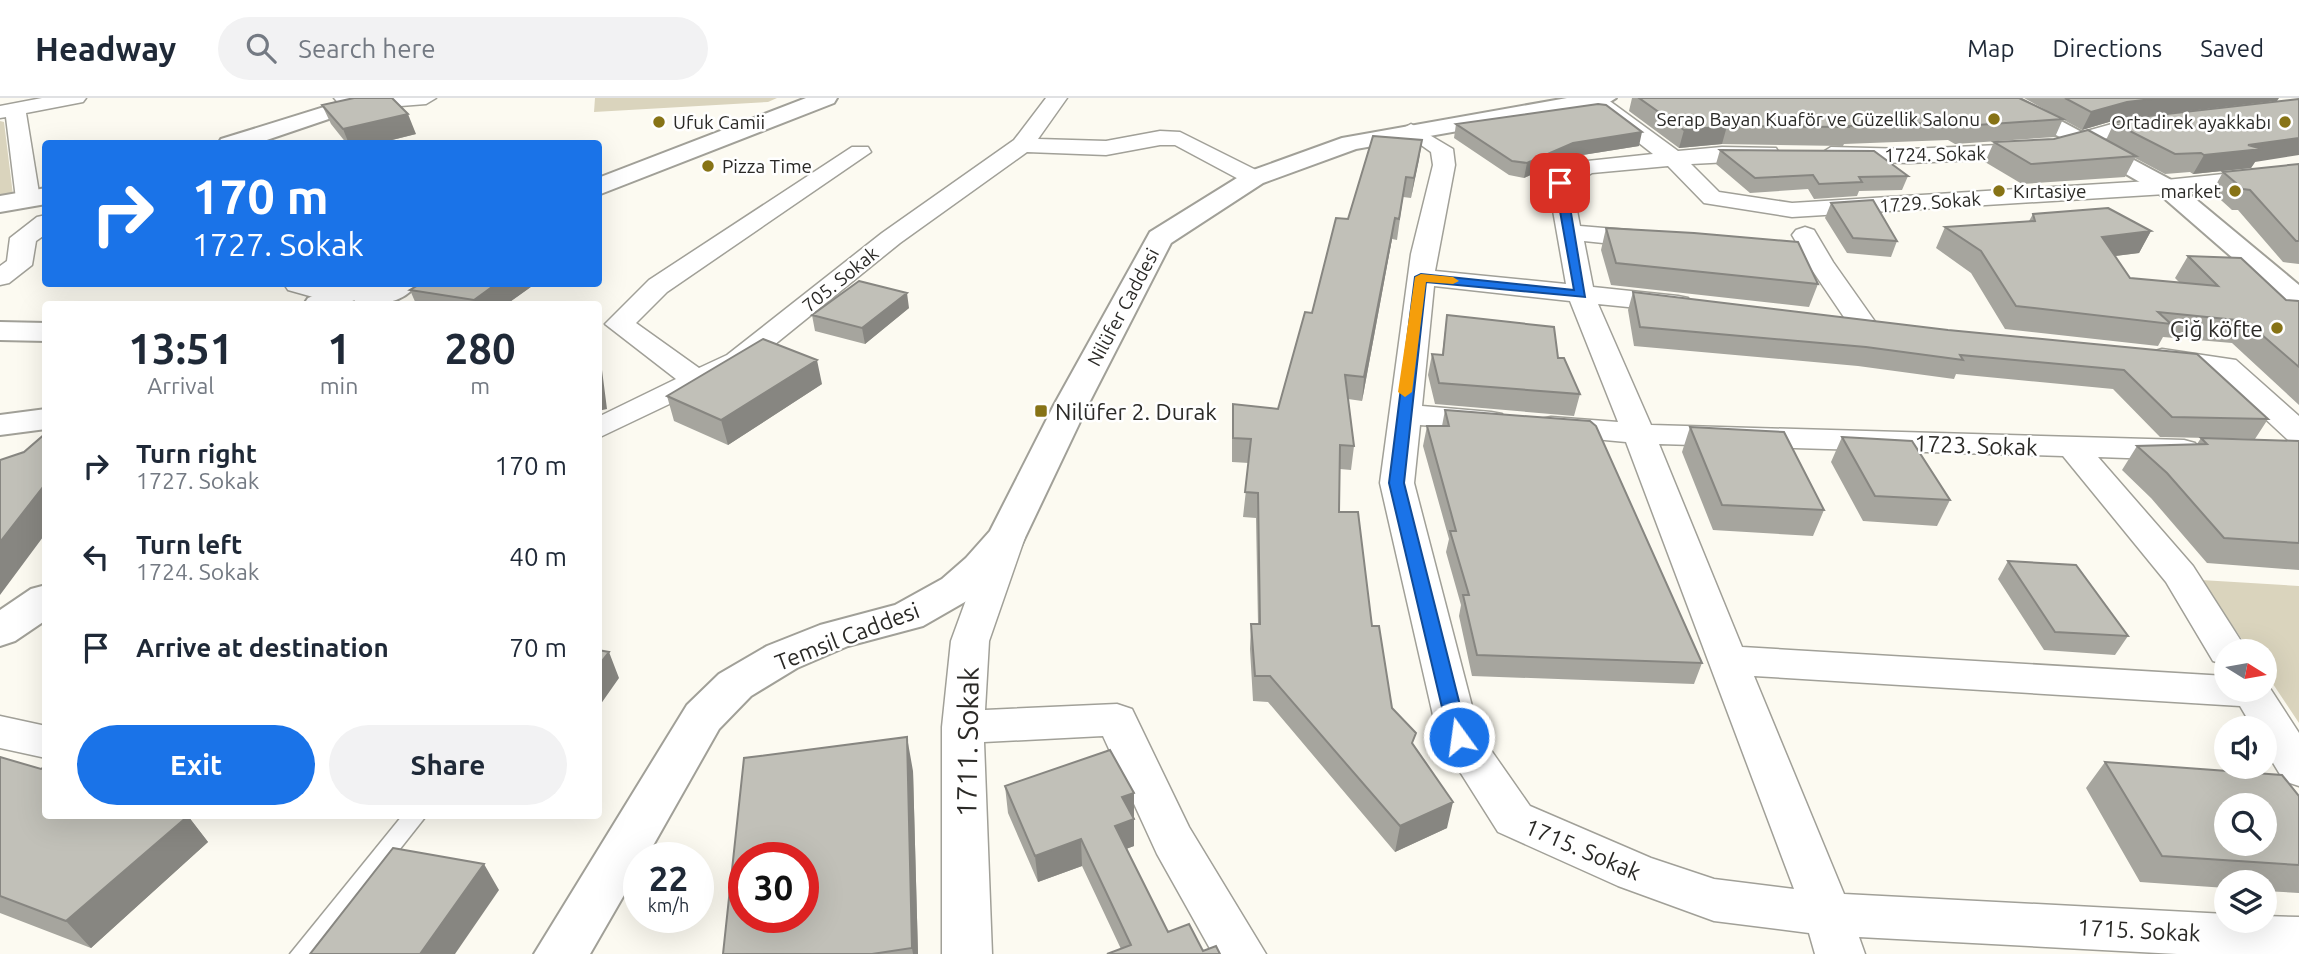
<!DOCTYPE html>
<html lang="en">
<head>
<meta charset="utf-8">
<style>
	body { margin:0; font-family:Ubuntu,sans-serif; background:#f2f2f3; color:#1f2937; height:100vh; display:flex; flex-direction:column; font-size:26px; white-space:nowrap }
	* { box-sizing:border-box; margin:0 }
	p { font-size:23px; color:#747a83 }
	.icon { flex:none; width:38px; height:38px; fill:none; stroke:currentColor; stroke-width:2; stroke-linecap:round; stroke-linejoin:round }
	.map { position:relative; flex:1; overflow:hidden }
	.sheet { position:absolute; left:42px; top:203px; width:560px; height:518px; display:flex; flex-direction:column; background:#fff; border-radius:7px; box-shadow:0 7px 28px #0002 }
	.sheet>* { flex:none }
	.banner { position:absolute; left:42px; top:42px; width:560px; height:147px; border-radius:7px; box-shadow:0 7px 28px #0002; background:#1a73e8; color:#fff; overflow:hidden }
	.needle { width:46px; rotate:101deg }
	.tools { position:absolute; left:2214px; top:541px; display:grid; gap:14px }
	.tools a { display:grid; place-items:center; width:63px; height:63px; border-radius:50%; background:#fff; box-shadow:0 7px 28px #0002; font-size:35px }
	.speed { position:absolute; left:623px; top:744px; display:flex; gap:14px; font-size:35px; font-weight:700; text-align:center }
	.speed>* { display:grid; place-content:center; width:91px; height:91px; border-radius:50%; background:#fff; box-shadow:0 7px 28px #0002; line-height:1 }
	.speed small { font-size:18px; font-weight:400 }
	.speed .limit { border:10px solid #d22; background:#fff; color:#111 }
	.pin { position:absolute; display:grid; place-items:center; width:60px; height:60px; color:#fff; margin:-30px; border-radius:14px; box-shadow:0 4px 10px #0006 }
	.me { position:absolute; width:77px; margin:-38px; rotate:346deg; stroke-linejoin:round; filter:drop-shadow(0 0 5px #0008) }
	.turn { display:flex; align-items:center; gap:24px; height:147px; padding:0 35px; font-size:32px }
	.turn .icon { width:91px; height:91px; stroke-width:2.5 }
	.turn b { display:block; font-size:49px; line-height:60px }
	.eta { display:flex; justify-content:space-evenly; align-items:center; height:119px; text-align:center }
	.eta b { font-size:42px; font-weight:700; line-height:49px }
	.primary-button { display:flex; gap:14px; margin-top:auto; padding:14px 35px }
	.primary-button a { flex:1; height:80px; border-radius:42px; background:#1a73e8; color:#fff; font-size:28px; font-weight:700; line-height:80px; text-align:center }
	.primary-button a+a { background:#f2f2f3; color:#1f2937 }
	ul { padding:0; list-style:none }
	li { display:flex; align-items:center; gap:21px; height:91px; padding:0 35px }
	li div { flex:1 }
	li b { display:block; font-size:26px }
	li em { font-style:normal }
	header { display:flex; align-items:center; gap:42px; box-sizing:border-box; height:98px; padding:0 35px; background:#fff; border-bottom:2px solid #e0e1e3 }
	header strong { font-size:33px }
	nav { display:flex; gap:38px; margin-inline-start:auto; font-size:24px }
	.search { width:490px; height:63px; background:#f2f2f3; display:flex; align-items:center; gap:18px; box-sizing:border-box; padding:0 24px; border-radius:38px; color:#747a83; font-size:26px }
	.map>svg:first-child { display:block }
	.green { fill:#dad4bd }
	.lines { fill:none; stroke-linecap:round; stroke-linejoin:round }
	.service-casing { stroke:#a1a098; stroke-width:3 }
	.minor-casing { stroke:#a1a098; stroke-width:3 }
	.tertiary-casing { stroke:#a1a098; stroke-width:4 }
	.secondary-casing { stroke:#a1a098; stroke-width:4 }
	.service { fill:#fff; fill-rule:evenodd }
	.minor { fill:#fff; fill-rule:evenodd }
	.tertiary { fill:#fff; fill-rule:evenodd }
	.secondary { fill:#fff; fill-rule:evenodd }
	.wall { fill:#a6a59e }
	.shaded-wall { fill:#878681 }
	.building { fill:#c1c0b8; stroke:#878681; stroke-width:2; fill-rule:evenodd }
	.route { fill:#1a73e8; stroke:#114b97; stroke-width:2 }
	.slow { fill:#f59e0b }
	.poi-dot { fill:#877316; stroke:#fff; stroke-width:2.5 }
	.labels { text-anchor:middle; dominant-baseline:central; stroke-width:5; stroke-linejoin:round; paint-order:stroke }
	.far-poi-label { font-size:19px; fill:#2b2a27; stroke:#fff; text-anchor:end }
	.far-street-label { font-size:19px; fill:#2b2a27; stroke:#fff }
	.poi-label { font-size:23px; fill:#2b2a27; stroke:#fff; text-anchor:end }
	.street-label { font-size:23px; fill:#2b2a27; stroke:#fff }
	.near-street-label { font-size:28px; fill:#2b2a27; stroke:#fff }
</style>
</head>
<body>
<header>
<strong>Headway</strong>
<div class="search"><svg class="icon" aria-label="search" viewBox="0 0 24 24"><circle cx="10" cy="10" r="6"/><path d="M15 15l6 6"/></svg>Search here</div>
<nav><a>Map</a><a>Directions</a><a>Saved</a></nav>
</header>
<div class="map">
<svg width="2299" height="856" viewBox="0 0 2299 856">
	<rect width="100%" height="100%" fill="#fcfaf1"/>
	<path class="green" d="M595,0H777L768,4L594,14Z
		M0,23L4,24L13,97L0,100Z
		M2201,482L2299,488V625L2265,574L2264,553H2250Z"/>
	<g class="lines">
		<defs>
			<path id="service" d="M402,718H426L317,856H290Z"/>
			<path id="minor" d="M42,0H86L83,4L26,15L40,101L36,106H20L16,101L6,19L0,20V8Z
				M334,0H436L426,6L350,12L343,10Z
				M1046,0H1067L1038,41L1106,43L1160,33L1180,34L1262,75L1266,80L1262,85H1246L1175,47H1160L1106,57L1027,54L900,145L747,269L598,340V319L676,281L605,226L649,182L852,49H868L871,54L667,194L636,225L699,270L727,257L882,135L1014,42Z
				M1604,2L1611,4L1678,53L1722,49L1776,50L1779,55L1776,60L1768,62L1691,66L1719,94L1792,105L2166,82L2299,68V82L2166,96L1792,119L1704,105L1668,68L1592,75L1572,87L1580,128L1651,134L1660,137L1664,142L1660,147L1651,150L1584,143L1593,189L1678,198L1688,200L1692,206L1688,212L1678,214L1598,206L1651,327L2184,342L2195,345L2200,352L2195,359L2184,362L2098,359L2193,468L2241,543L2247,553H2226V567L2213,563L2166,484L2063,358L1659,346L1742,549L2226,578V592H2264V581L2299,635V688L2284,683L2264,650V630H2253L2240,608L1754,578L1844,796L2226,816V822H2264V818L2299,819V856H2177L1859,839L1865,856H1815L1809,835L1714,823L1618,788L1498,734L1438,639L1380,385L1411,156L1433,67L1431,54L1400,32L1411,26L1453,51L1455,67L1435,173L1566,186L1548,84L1578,64L1653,56L1597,12L1594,8L1597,4ZM1434,188L1570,203L1618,324L1551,319L1540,321L1535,328L1540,335L1551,337L1626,344L1794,791L1714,781L1651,760L1530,708L1479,635L1414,385L1420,327L1491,332L1502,330L1507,323L1502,316L1491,314L1422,308Z
				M2156,19L2167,25L2164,30L2121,36L2045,59L1909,65L1831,63L1820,56L1831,49L1909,51L2044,45L2119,24Z
				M46,117V136L36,143L32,167L9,185L0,187V168L7,163L10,140L37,119Z
				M1805,129L1814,132L1833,164L1876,225L1872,231L1862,233L1852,231L1806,163L1747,156L1743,151L1747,146L1756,143L1798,147L1792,137L1796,132Z
				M284,186C302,184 340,181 352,198L348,204L338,206L288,192Z
				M2162,251L2236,262L2299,318V345L2288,342L2217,276L2152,266L2147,260L2152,254Z
				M1007,428L1020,431L1025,439L989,543L985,612L1117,606L1132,611L1189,729L1266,856H1213L1157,756L1103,638L984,644L992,856H942V629L951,543L989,439L994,431Z
				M0,618L46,628V660L0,650Z"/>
			<path id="tertiary" d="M353,0L361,6L358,11L255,46H218L221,41Z
				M1567,0H1616L1605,7L1356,51L1263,85L1171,145L1088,307L1021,448L970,501L923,528L848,548L797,570L751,598L719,631L646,760H639V771L590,856H534L687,607L719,576L767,548L820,527L895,507L942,481L966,460L990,433L1054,307L1150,134L1245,75L1342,40Z
				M1989,0H2018L2175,84L2299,187V211L2288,208L2157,94L2074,46L1992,5Z
				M46,90V106L0,114V98Z
				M46,487V522L15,543L0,548V512L31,491Z"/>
			<path id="secondary" d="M806,0H837L834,5L598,97V80Z
				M343,186H417C401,208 376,206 352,206L355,202L344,206H304L308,200Z
				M0,224L46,225V243L0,242Z
				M46,311V331L0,337V317Z"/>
		</defs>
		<use href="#service" class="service-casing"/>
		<use href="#minor" class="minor-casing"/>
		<use href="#tertiary" class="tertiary-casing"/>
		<use href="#secondary" class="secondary-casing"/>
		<use href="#service" class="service"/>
		<use href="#minor" class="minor"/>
		<use href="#tertiary" class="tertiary"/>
		<use href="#secondary" class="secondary"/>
	</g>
	<path class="wall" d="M1632,0H2019L2063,21L2055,39L1955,46L1948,42L1844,46L1843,48L1722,46L1679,50L1629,13Z
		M2024,0H2279L2119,21L2082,32Z
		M322,7L416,36L376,46H347L331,26Z
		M2114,25L2255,64L2251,70L2193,76L2190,74L2165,76L2135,60L2125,79L2022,86L1985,64L1994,44L2106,42Z
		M1456,26L1639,48L1570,59L1524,80L1509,77L1454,40Z
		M1422,42L1411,100L1403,99L1397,142L1392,141L1362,303L1348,301L1354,348L1351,372L1340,371L1339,414L1372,528L1392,610L1413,646L1447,730L1395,754L1268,604L1253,603L1250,551L1251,526H1258L1256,420L1243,419L1249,365L1232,364V330L1233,306L1278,311L1312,215L1348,121Z
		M1720,52L1908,78L1902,92L1859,93L1857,98L1814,101L1808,91L1750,95L1716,66Z
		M2299,66V166L2283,164L2238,112H2232L2212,94L2223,74Z
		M1831,105L1897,143L1891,159L1847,155L1825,120Z
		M2033,116L2151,133L2139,155L2115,158L2130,180L2180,185L2175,180L2188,158L2286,202L2299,203V307L2232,245L2163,239L2158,248L2005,231L1971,175L1936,150L1945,129L2029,123Z
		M1606,130L1818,186L1809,209L1611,187L1601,152Z
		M420,186H535L507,206H416L410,192Z
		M1633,194L1948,232L2197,256L2268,321L2255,341L2160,339L2113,291L1956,276L1954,281L1858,268L1634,248L1628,212Z
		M909,210L865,246L815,233L812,217Z
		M1447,217L1558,260L1580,296L1574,318L1435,306L1428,277L1432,256L1442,257Z
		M822,286L728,347L674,323L667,298Z
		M1445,312L1702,565L1694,586L1472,578L1459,518L1461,507L1446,454L1449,441L1423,348L1427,328H1442Z
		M1690,329L1824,412L1813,438L1713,432L1682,354Z
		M1842,339L1950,402L1937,428L1863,423L1831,364Z
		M2201,340L2299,343V472L2207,465L2151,400L2122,372L2137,348L2197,346Z
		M2008,463L2128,538L2115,557L2044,552L1998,481Z
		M0,659L188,718L208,744L91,850L0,815Z
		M2105,664L2299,698V795L2264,793V784H2226V790L2140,784L2086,690Z
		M913,673L918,856H723Z
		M1005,688L1134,695V748L1126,751L1168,834L1203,853L1220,856L1121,851L1082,768L1038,784L1008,715Z"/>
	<path class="shaded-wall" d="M2160,0H2279L2277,3L2119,21L2082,32L2091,14L2127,4Z
		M408,16L416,36L376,46H349L343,31Z
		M1727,28L1722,46L1679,50L1684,32Z
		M1642,34L1639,48L1570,59L1524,80L1527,65L1573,45Z
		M2299,40V57L2255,64L2251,70L2193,76L2204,57L2248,47Z
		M1422,42L1419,62L1411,100L1414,80Z
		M1395,120L1392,141L1362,303L1364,279Z
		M2151,133L2139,155L2091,161L2102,139Z
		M496,186H535L507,206H476L474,202Z
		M907,195L909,210L865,246L862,230Z
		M598,260L602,272L607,311L598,313Z
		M817,262L822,286L728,347L721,322Z
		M43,389L46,393V435L0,497V444Z
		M609,554L619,580L598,610V568Z
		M907,639L913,673L918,856H913L912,850Z
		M1134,695V748L1115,755V728L1122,699Z
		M1453,704L1447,730L1395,754L1400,728Z
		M188,718L208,744L91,850L66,823Z
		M1081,741L1082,768L1038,784L1035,758Z
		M484,766L499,792L455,856H420Z"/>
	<path class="building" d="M354,0H392L408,16L343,31L322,7Z
		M1639,0H2019L2063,21L1963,28L1956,24L1848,28L1850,29L1727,28L1684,32Z
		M2065,0H2160L2127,4L2091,14Z
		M2299,1V40L2248,47L2262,51L2204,57L2201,55L2175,56L2114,25L2131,20Z
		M1598,6L1606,7L1642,34L1573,45L1527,65L1512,63L1456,26Z
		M2088,32L2136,58L2031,66L1994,44L2054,41Z
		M1373,38L1422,42L1414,80L1406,79L1399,121L1395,120L1364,279L1345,277L1354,348L1340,347L1339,414H1358L1372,528H1379L1392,610L1416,635L1412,645L1453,704L1400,728L1270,578H1255L1251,526H1260L1258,395L1245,394L1251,341L1233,340V306L1278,311L1305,214L1312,215L1336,120L1348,121Z
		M1720,52L1874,53L1908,78L1859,79L1862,84L1819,86L1813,77L1755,80Z
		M2299,66V143H2296L2250,92L2243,91L2223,74Z
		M1873,102L1897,143L1853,140L1831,105Z
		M2108,110L2151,133L2102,139L2130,180L2218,188L2188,158L2241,160L2286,202L2299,203V269L2246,223L2158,214L2171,226L2016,208L1981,153L1945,129L2035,123L2033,116Z
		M1606,130L1694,135L1798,144L1818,186L1616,165Z
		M859,183L907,195L862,230L812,217Z
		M420,186H496L474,202L410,192Z
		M1633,194L1948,232L2197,256L2268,321L2172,319L2124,272L1960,257L1963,262L1866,249L1640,229Z
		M1447,217L1554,229L1558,260H1564L1580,296L1439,285L1432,256L1443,257Z
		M763,241L817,262L721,322L667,298Z
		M1445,312L1590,323L1596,328L1702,565L1477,557L1463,497H1469L1450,433H1456L1427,328H1449Z
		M1690,329L1784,334L1824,412L1722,407Z
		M46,335V389H43L0,444V362L24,354Z
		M1842,339L1912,343L1950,402L1875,398Z
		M2201,340L2299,343V445L2224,440L2167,375L2137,348L2207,346Z
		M2008,463L2076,467L2128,538L2055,534Z
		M598,552L609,554L598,568Z
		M907,639L912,850L872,856H723L744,660ZM744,760H803V819H744Z
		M1110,652L1134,695L1122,699L1134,721L1115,728L1168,834L1189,826L1203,853L1216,848L1220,856H1107L1131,847L1081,741L1035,758L1005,688Z
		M0,659L41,671L44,669H46V718H188L66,823L0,798Z
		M2105,664L2282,677L2299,698V767L2162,758ZM2226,707H2264V746H2226Z
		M393,750L484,766L420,856H310Z"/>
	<path class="route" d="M1560,81L1566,85L1585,199L1426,184L1404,385L1468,639L1459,646L1449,639L1389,385L1415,179L1421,176L1574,192L1555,85Z"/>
	<path class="slow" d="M1421,176L1453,179L1459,183L1453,186L1426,184L1412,294L1405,299L1398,294L1415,179Z"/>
	<g class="poi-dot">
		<circle cx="1994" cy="21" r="7"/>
		<circle cx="659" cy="24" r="7"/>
		<circle cx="2285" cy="24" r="7"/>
		<circle cx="708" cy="68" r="7"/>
		<circle cx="1999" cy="93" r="7"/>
		<circle cx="2235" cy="93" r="7"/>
		<circle cx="2277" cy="230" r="7"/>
		<rect x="1034" y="306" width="14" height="14" rx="3.5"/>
	</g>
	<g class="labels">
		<g class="far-poi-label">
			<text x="1980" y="21">Serap Bayan Kuaför ve Güzellik Salonu</text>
			<text x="673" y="24" text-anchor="start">Ufuk Camii</text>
			<text x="2271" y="24">Ortadirek ayakkabı</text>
			<text x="722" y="68" text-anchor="start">Pizza Time</text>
			<text x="2013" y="93" text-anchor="start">Kırtasiye</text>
			<text x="2221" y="93">market</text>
		</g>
		<g class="far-street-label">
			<text transform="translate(1935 56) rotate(-1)">1724. Sokak</text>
			<text transform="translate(1930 104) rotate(-4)">1729. Sokak</text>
			<text transform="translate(840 181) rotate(-39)">705. Sokak</text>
			<text transform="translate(1123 209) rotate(-62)">Nilüfer Caddesi</text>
		</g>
		<g class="poi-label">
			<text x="2263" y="230">Çiğ köfte</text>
			<text x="1055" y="313" text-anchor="start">Nilüfer 2. Durak</text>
		</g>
		<g class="street-label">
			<text transform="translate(1976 347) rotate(2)">1723. Sokak</text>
			<text transform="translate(847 538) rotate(-21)">Temsil Caddesi</text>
			<text transform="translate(1583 751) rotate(23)">1715. Sokak</text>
			<text transform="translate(2139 832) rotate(3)">1715. Sokak</text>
		</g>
		<g class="near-street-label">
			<text transform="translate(967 644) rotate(-89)">1711. Sokak</text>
		</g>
	</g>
</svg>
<div class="tools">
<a><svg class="needle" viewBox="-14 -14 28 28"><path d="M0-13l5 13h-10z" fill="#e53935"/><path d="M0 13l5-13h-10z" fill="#747a83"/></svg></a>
<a><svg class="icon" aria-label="sound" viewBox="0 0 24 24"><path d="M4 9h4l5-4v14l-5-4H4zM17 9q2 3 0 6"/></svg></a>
<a><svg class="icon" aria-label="search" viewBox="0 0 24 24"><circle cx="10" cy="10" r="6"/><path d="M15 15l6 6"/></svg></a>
<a><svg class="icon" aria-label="layers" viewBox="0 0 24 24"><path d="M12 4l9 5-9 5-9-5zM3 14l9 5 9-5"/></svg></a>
</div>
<div class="speed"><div>22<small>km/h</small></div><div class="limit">30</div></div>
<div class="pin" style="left:1560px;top:85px;background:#d93025"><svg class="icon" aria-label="arrive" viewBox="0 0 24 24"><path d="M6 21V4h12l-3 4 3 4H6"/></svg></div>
<svg class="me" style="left:1459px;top:639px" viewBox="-20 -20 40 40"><circle r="17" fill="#1a73e8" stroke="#fff" stroke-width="3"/><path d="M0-11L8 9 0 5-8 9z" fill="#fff"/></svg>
<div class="banner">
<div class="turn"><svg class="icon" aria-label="right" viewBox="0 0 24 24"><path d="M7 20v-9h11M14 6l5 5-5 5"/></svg><div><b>170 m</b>1727. Sokak</div></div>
</div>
<section class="sheet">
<div class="eta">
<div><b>13:51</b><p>Arrival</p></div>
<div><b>1</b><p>min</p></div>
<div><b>280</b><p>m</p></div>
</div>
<ul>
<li><svg class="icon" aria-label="right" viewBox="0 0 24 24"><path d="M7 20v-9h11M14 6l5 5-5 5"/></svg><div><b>Turn right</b><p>1727. Sokak</p></div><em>170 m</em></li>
<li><svg class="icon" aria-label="left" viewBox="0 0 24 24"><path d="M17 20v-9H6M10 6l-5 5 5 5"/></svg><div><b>Turn left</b><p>1724. Sokak</p></div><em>40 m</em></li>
<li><svg class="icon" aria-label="arrive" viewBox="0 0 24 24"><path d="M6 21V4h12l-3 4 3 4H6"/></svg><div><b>Arrive at destination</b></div><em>70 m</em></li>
</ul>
<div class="primary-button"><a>Exit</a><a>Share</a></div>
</section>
</div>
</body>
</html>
